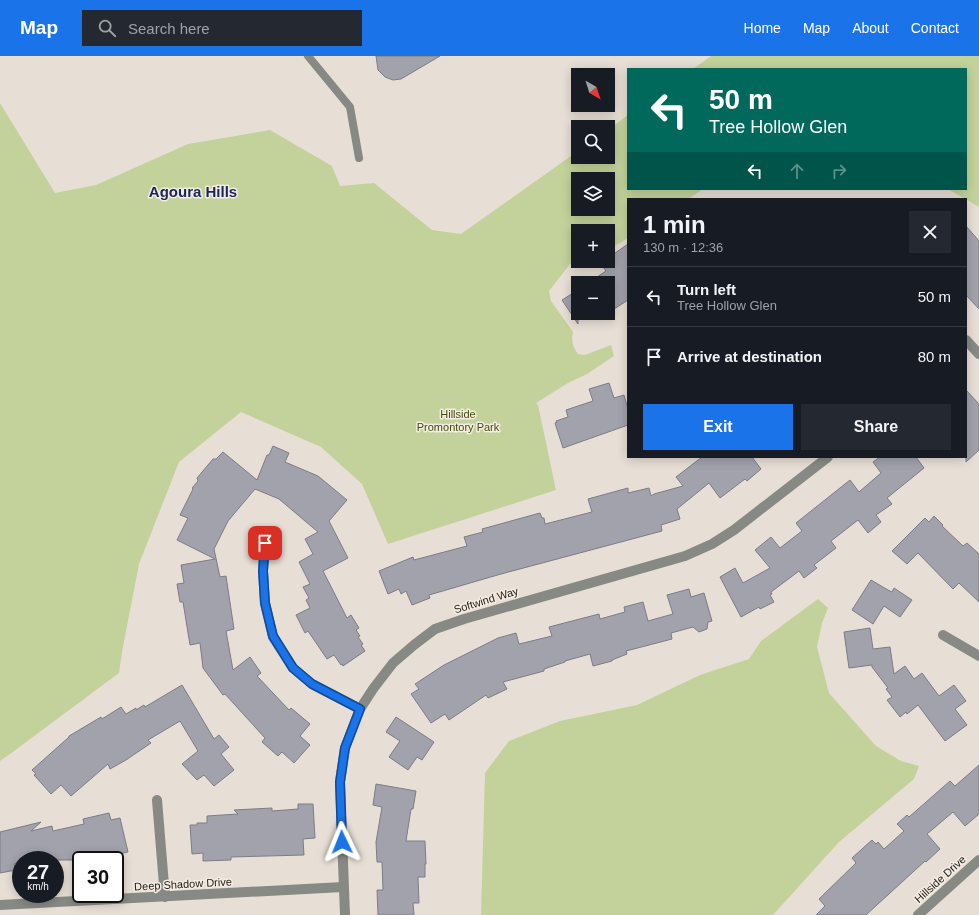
<!DOCTYPE html>
<html lang="en">
<head>
<meta charset="utf-8">
<style>
	body { margin:0; font-family:Helvetica,sans-serif; background:#242831; color:#f1f3f6; height:100vh; display:flex; flex-direction:column; font-size:15px; white-space:nowrap }
	* { box-sizing:border-box; margin:0 }
	p { font-size:13px; color:#9ea1a6 }
	.icon { flex:none; width:22px; height:22px; fill:none; stroke:currentColor; stroke-width:2; stroke-linecap:round; stroke-linejoin:round }
	.map { position:relative; flex:1; overflow:hidden }
	.sheet { position:absolute; left:627px; top:142px; width:340px; height:260px; display:flex; flex-direction:column; background:#171b24; border-radius:0px; box-shadow:0 2px 10px #0003 }
	.sheet>* { flex:none }
	.banner { position:absolute; left:627px; top:12px; width:340px; height:122px; border-radius:0px; box-shadow:0 2px 10px #0003; background:#00695c; color:#fff; overflow:hidden }
	.needle { width:26px; rotate:141deg }
	.tools { position:absolute; left:571px; top:12px; display:grid; gap:8px }
	.tools a { display:grid; place-items:center; width:44px; height:44px; border-radius:0px; background:#171b24; box-shadow:0 2px 10px #0003; font-size:20px }
	.speed { position:absolute; left:12px; top:795px; display:flex; gap:8px; font-size:20px; font-weight:700; text-align:center }
	.speed>* { display:grid; place-content:center; width:52px; height:52px; border-radius:50%; background:#171b24; box-shadow:0 2px 10px #0003; line-height:1 }
	.speed small { font-size:10px; font-weight:400 }
	.speed .limit { border:2px solid #111; border-radius:6px; background:#fff; color:#111 }
	.pin { position:absolute; display:grid; place-items:center; width:34px; height:34px; color:#fff; margin:-17px; border-radius:8px; box-shadow:0 2px 6px #0006 }
	.me { position:absolute; width:44px; margin:-22px; rotate:358deg; stroke-linejoin:round; filter:drop-shadow(0 0 3px #0008) }
	.turn { display:flex; align-items:center; gap:14px; height:84px; padding:0 16px; font-size:18px }
	.turn .icon { width:52px; height:52px; stroke-width:2.5 }
	.turn b { display:block; font-size:28px; line-height:34px }
	.lanes { display:flex; align-items:center; height:38px; padding:0 16px; background:#0003; justify-content:center; gap:20px; direction:ltr }
	.lanes .off { opacity:.35 }
	.round { display:grid; place-items:center; flex:none; width:42px; height:42px; border-radius:0px; background:#242831 }
	.overview { display:flex; align-items:center; justify-content:space-between; height:68px; padding:0 16px }
	h1 { font-size:24px; font-weight:800; line-height:30px }
	.cta { display:flex; gap:8px; margin-top:auto; padding:8px 16px }
	.cta a { flex:1; height:46px; border-radius:0px; background:#1a73e8; color:#fff; font-size:16px; font-weight:800; line-height:46px; text-align:center }
	.cta a+a { background:#242831; color:#f1f3f6 }
	ul { padding:0; list-style:none }
	li { display:flex; align-items:center; gap:12px; height:60px; padding:0 16px; border-top:1px solid #363941 }
	li div { flex:1 }
	li b { display:block; font-size:15px }
	li em { font-style:normal }
	header { display:flex; align-items:center; gap:24px; box-sizing:border-box; height:56px; padding:0 20px; background:#1a73e8; color:#fff }
	header strong { font-size:19px }
	nav { display:flex; gap:22px; margin-inline-start:auto; font-size:14px }
	.search { width:280px; height:36px; background:#242831; display:flex; align-items:center; gap:10px; box-sizing:border-box; padding:0 14px; border-radius:0px; color:#9ea1a6; font-size:15px }
	.map>svg:first-child { display:block }
	.green { fill:#c3d29b; fill-rule:evenodd }
	.building { fill:#a2a2ac; stroke:#7d7c87 }
	.lines { fill:none; stroke-linecap:round; stroke-linejoin:round }
	.service { stroke:#868984; stroke-width:8 }
	.minor { stroke:#868984; stroke-width:10 }
	.route-casing { stroke:#114b97; stroke-width:10 }
	.route { stroke:#1a73e8; stroke-width:7 }
	.labels { text-anchor:middle; dominant-baseline:central; stroke-width:3; stroke-linejoin:round; paint-order:stroke }
	.park-label { font-size:11px; fill:#404c0f; stroke:#f5ece2 }
	.street-label { font-size:11px; fill:#1e1b18; stroke:#f5ece2 }
	.district-label { font-size:15px; font-weight:bold; fill:#19255c; stroke:#f5ece2 }
</style>
</head>
<body>
<header>
<strong>Map</strong>
<div class="search"><svg class="icon" aria-label="search" viewBox="0 0 24 24"><circle cx="10" cy="10" r="6"/><path d="M15 15l6 6"/></svg>Search here</div>
<nav><a>Home</a><a>Map</a><a>About</a><a>Contact</a></nav>
</header>
<div class="map">
<svg width="979" height="859" viewBox="0 0 979 859">
	<rect width="100%" height="100%" fill="#e7dfd5"/>
	<path class="green" d="M711,0H979V151L948,133H966V13H693Z
		M0,47L55,137L96,129L188,88L270,74L332,110L340,130L374,127L432,174L461,178L578,95V101H608V74L628,59V133H703L688,143H628V182L620,187L608,192V175H578V205L570,208L549,235L551,245L573,276C571,285 573,291 578,298L585,299L611,289L614,300L587,318L568,327L536,347L538,349L556,434L388,488L362,428L321,391L241,356L179,406L139,508L122,596L119,617L10,698L0,705ZM578,123H608V153H578Z
		M818,543L828,552L822,567L817,591L829,637L876,690L901,705L919,710L914,723L839,786L773,859H481L485,717L509,685L560,665L637,649L700,619L749,603L761,585Z"/>
	<path class="building" d="M376,0H440L401,23L393,24L385,21L378,14Z
		M966,170L979,185V253L966,239Z
		M628,188V244L608,257V227H588L606,215L600,207L603,205H608V202Z
		M578,234V268L562,244Z
		M609,327L614,342L624,339L628,353V369L563,392L555,367L557,366L556,365L568,361L566,354L593,345L589,333Z
		M966,334L979,348V394L966,406Z
		M273,390L289,397L285,406L318,420L347,444L329,465L348,502L323,515L347,562L351,559L359,572L356,574L360,580L358,581L363,588L361,589L365,595L343,610L342,608L341,609L334,599L327,603L308,575L305,577L296,559L310,552L306,544L309,542L303,531L310,528L299,506L313,498L305,483L318,476L279,443L255,433L228,465L214,493L220,521L226,520L234,573L226,575L233,614L250,601L261,617L257,620L289,654L291,652L310,668L300,680L310,689L294,707L282,696L278,700L262,686L265,682L225,638L223,639L203,612L200,587L190,589L183,546H180L177,528L184,527L181,509L215,503L177,484L188,462L180,459L193,433L192,432L198,425L197,422L213,403H216L223,396L257,424L267,399H269Z
		M702,401H752L761,413L747,425L745,423L720,442L709,427L677,453L680,463L661,469L662,475L501,518L429,539L430,542L412,549L406,535L401,538L399,533L388,538L379,515L413,501L414,504L467,490L464,481L483,476L482,473L540,457L542,462H544L545,468L592,456L588,443L628,432V437L649,432L651,440L654,438L683,430L676,421Z
		M880,401H916L924,412L887,442L892,448L876,459L881,466L868,477L858,464L831,485L836,492L814,509L817,512L804,522L799,515L771,536L772,538L770,539L774,546L760,553L759,551L741,561L720,521L735,512L743,527L770,512L755,494L771,481L780,492L802,475L796,467L850,424L859,436L881,417L873,406Z
		M934,460L943,469L942,470L963,490L967,487L979,498V546L959,527L953,533L918,497L907,508L892,495L925,462L929,466Z
		M871,524L888,534L892,536L894,532L912,544L900,561L884,550L873,568L852,554Z
		M689,533L691,541L704,537L712,565L708,566L707,573L699,576L693,571L671,577L672,583L626,595L627,598L612,604V605L593,610L590,598L565,605V606L544,613V615L503,626L507,633L488,642L486,639L449,664L445,658L431,667L411,638L419,633L415,628L444,609L498,582L516,577L519,588L552,580L549,571L599,558L600,563L625,556L624,551L643,546L648,565L673,558L667,539Z
		M870,572L873,593L890,591L894,618L905,610L914,623L922,617L939,640L954,629L966,645L955,653L967,669L945,685L918,649L907,658L906,656L900,661L887,644L892,641L886,633L888,632L872,611V609L849,612L844,576Z
		M182,629L214,683L219,679L229,691L221,698L234,714L214,730L204,719L197,724L182,708L198,695L180,665L148,684L151,687L126,704L110,713L108,708L71,740L61,729L51,738L34,719L36,718L32,714L69,681V680L101,661L102,663L121,651L126,658L136,652V654L144,649L145,651Z
		M396,661L434,686L422,704L417,701L408,714L389,701L400,685L386,676Z
		M979,709V758L965,770L953,756L927,778L940,793L926,806L925,805L866,859H816L825,850L819,843L856,807L852,802L872,784L876,788L878,786L884,793L904,775L897,768L907,759L909,761L950,725L955,730Z
		M376,728L416,735L413,753H411L406,785H425L426,808H425V821H418L419,847H413L414,859H378L377,834H383L382,806H377L376,786L382,751L373,749Z
		M298,748H313L315,782L303,783L304,799L231,801V804L203,805V797L192,798L190,769H197V767H207V760L238,758L234,754L272,752V755L298,753Z
		M109,757L111,764L120,762L128,796L111,800L112,804H21V806L14,808L16,814L0,817V776L41,766L31,775L52,770L53,775L84,768L83,763Z"/>
	<g class="lines">
		<path class="service" d="M308,0L350,51L359,102"/>
		<path class="minor" d="M966,284L979,298
			M265,487L263,515L265,547L273,581L293,612L312,628L360,653
			M943,579L979,600
			M157,744L165,841
			M0,849L343,831
			M345,859L340,726L345,692L360,653L373,633L393,607L414,589L435,573L464,563L685,500L712,488L734,474L828,401
			M918,859L979,804"/>
	</g>
	<g class="lines">
		<defs>
			<path id="route" d="M265,487L263,515L265,547L273,580L293,612L312,628L360,653L345,692L340,726L342,786"/>
		</defs>
		<use href="#route" class="route-casing"/>
		<use href="#route" class="route"/>
	</g>
	<g class="labels">
		<g class="park-label">
			<text x="458" y="358">Hillside<tspan x="458" dy="13">Promontory Park</tspan></text>
		</g>
		<g class="street-label">
			<text transform="translate(486 544) rotate(-17)">Softwind Way</text>
			<text transform="translate(940 823) rotate(-42)">Hillside Drive</text>
			<text transform="translate(183 828) rotate(-3)">Deep Shadow Drive</text>
		</g>
		<g class="district-label">
			<text x="193" y="135">Agoura Hills</text>
		</g>
	</g>
</svg>
<div class="tools">
<a><svg class="needle" viewBox="-14 -14 28 28"><path d="M0-13l5 13h-10z" fill="#e53935"/><path d="M0 13l5-13h-10z" fill="#9ea1a6"/></svg></a>
<a><svg class="icon" aria-label="search" viewBox="0 0 24 24"><circle cx="10" cy="10" r="6"/><path d="M15 15l6 6"/></svg></a>
<a><svg class="icon" aria-label="layers" viewBox="0 0 24 24"><path d="M12 4l9 5-9 5-9-5zM3 14l9 5 9-5"/></svg></a>
<a>+</a>
<a>−</a>
</div>
<div class="speed"><div>27<small>km/h</small></div><div class="limit">30</div></div>
<div class="pin" style="left:265px;top:487px;background:#d93025"><svg class="icon" aria-label="arrive" viewBox="0 0 24 24"><path d="M6 21V4h12l-3 4 3 4H6"/></svg></div>
<svg class="me" style="left:342px;top:786px" viewBox="-20 -20 40 40"><path d="M0-17L14 15 0 8-14 15z" fill="#1a73e8" stroke="#fff" stroke-width="4"/></svg>
<div class="banner">
<div class="turn"><svg class="icon" aria-label="left" viewBox="0 0 24 24"><path d="M17 20v-9H6M10 6l-5 5 5 5"/></svg><div><b>50 m</b>Tree Hollow Glen</div></div>
<div class="lanes"><svg class="icon" aria-label="left" viewBox="0 0 24 24"><path d="M17 20v-9H6M10 6l-5 5 5 5"/></svg><svg class="icon off" aria-label="ahead" viewBox="0 0 24 24"><path d="M12 20V5M6 11l6-6 6 6"/></svg><svg class="icon off" aria-label="right" viewBox="0 0 24 24"><path d="M7 20v-9h11M14 6l5 5-5 5"/></svg></div>
</div>
<section class="sheet">
<div class="overview"><div><h1>1 min</h1><p>130 m · 12:36</p></div><a class="round"><svg class="icon" aria-label="close" viewBox="0 0 24 24"><path d="M6 6l12 12M18 6L6 18"/></svg></a></div>
<ul>
<li><svg class="icon" aria-label="left" viewBox="0 0 24 24"><path d="M17 20v-9H6M10 6l-5 5 5 5"/></svg><div><b>Turn left</b><p>Tree Hollow Glen</p></div><em>50 m</em></li>
<li><svg class="icon" aria-label="arrive" viewBox="0 0 24 24"><path d="M6 21V4h12l-3 4 3 4H6"/></svg><div><b>Arrive at destination</b></div><em>80 m</em></li>
</ul>
<div class="cta"><a>Exit</a><a>Share</a></div>
</section>
</div>
</body>
</html>
